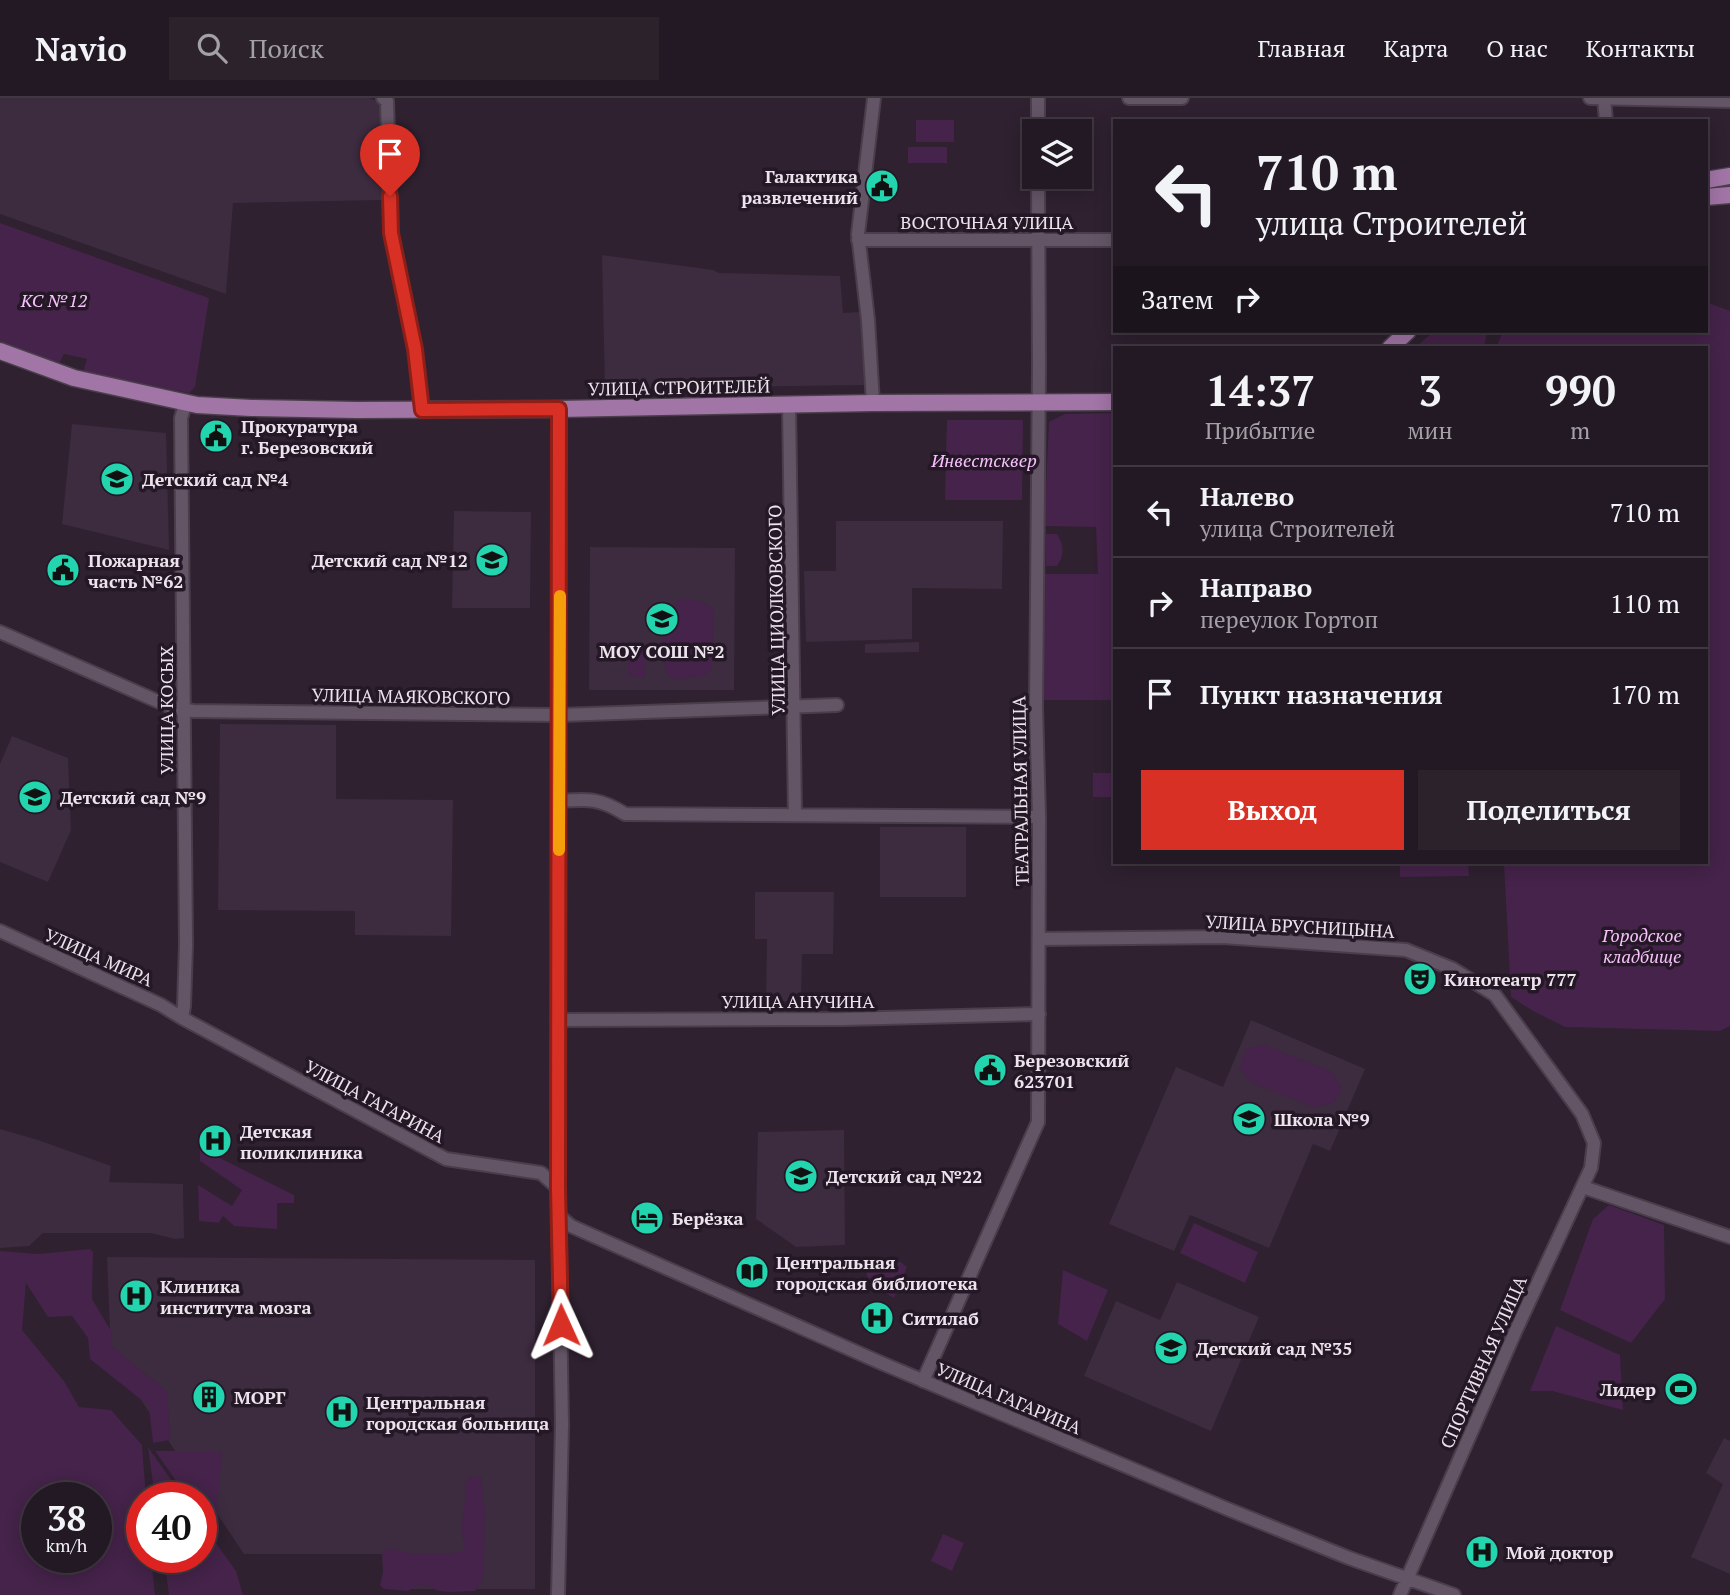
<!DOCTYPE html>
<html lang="ru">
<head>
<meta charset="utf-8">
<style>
	body { margin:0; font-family:"PT Serif",serif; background:#2b222c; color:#f1f3f6; height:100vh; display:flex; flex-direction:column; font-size:26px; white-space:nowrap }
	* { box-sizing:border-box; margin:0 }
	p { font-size:23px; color:#a3a0a6 }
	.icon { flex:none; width:38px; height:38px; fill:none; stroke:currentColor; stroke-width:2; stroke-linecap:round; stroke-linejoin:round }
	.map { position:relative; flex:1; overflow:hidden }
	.side { position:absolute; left:1113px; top:248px; width:595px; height:518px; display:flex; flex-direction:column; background:#231924; border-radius:0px; box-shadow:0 4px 18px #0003,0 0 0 2px #403841 }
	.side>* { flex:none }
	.top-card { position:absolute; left:1113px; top:21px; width:595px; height:214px; border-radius:0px; box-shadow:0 4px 18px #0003,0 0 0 2px #403841; background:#231924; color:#f1f3f6; overflow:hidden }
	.controls { position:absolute; left:1022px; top:21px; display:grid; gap:14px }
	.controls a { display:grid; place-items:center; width:70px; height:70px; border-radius:0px; background:#231924; box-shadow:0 4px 18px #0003,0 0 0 2px #403841; font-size:35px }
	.speed { position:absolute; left:21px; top:1384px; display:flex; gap:14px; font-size:35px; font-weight:700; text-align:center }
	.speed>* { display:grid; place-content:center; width:91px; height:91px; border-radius:50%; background:#231924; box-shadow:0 4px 18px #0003,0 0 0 2px #403841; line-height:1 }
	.speed small { font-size:18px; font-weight:400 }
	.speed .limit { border:10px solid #d22; background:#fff; color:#111 }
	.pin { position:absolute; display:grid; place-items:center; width:60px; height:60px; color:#fff; margin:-72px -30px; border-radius:50% 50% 50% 0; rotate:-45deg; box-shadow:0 0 7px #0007 }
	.pin .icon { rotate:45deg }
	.me { position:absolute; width:77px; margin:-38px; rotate:359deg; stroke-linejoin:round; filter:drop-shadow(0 0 5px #0008) }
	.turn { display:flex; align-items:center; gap:24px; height:147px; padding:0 28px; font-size:32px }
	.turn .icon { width:91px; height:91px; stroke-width:2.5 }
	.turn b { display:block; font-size:49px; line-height:60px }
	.then { display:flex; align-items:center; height:66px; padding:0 28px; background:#0003; gap:14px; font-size:26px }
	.eta { display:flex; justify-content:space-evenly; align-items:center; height:119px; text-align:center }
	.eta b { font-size:42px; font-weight:700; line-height:49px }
	.button { display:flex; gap:14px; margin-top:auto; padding:14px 28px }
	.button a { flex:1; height:80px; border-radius:0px; background:#d93025; color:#fff; font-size:28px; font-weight:700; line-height:80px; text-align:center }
	.button a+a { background:#2b222c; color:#f1f3f6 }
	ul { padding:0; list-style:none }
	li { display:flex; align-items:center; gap:21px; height:91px; padding:0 28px; border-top:2px solid #403841 }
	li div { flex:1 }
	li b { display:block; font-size:26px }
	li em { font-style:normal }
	header { display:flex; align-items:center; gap:42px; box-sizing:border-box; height:98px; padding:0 35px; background:#231924; border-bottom:2px solid #403841 }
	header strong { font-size:33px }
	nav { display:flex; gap:38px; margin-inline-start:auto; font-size:24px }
	.search { width:490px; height:63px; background:#2b222c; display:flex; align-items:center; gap:18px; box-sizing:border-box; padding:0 24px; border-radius:0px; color:#a3a0a6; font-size:26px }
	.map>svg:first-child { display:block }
	.built { fill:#3d2b3f }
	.green { fill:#45234a; fill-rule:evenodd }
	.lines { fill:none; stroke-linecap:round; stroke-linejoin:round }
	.minor-casing { stroke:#4a3e4b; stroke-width:16 }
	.major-casing { stroke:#4a3e4b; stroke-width:19 }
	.minor { stroke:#645566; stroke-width:12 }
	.major { stroke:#a175a6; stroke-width:16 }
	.route-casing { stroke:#8d1f18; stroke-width:18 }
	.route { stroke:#d93025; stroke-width:12 }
	.slow { stroke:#f59e0b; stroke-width:12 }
	.labels { text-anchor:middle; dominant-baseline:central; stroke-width:7; stroke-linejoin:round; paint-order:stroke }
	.poi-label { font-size:18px; font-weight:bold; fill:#ece3ed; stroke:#251826; text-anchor:start }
	.street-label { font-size:18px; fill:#ece3ed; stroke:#251826 }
	.park-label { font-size:18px; font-style:italic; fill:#f9c2ff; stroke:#251826 }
</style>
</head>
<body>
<header>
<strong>Navio</strong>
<div class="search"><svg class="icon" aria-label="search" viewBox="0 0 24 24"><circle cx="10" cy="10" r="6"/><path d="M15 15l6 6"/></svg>Поиск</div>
<nav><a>Главная</a><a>Карта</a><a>О нас</a><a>Контакты</a></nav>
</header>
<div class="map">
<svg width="1730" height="1497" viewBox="0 0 1730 1497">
	<rect width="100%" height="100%" fill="#2f2130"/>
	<path class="built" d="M0,0H369L382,5L383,102L233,105L226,196L0,116Z
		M602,157L713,172L719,175L840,178L843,215L860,214L864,287L605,291Z
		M72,326L166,335L169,452L62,426Z
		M454,413L531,414L530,510H452Z
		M836,423H1003L1002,491L912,490V541L806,544L804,473H836Z
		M590,449L735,450L734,592H589Z
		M919,544V554L865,555V546Z
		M220,626L336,627V701L453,702L451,838L355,837V813L218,812Z
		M12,638L68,660L71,732L48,784L0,764V666Z
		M880,729H966V799H880Z
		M755,794H834L833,856H802L801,903H766L767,841H755Z
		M1251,922L1365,971L1330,1053L1313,1046L1269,1150L1190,1117L1174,1153L1109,1126L1176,969L1223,989Z
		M0,1031L38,1042L111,1068L109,1084L183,1086L184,1140L175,1141L151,1135H43L29,1148L0,1150Z
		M844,1032L845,1147L796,1149L756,1121L758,1034Z
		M107,1159L535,1162V1491H389L388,1456H244L111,1257Z
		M1177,1184L1259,1219L1211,1333L1084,1278L1116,1203L1160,1222Z
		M1724,1340L1730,1343V1476L1691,1459L1723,1386L1706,1375Z"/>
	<path class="green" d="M916,22H954V44H916Z
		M908,49H947V65H908Z
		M0,125L209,200L195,289L189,295L83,274L87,261L64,256L57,270L0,245Z
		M1706,204L1730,213V928L1720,933L1565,929L1535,914L1511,899L1504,765H1706V250H1496L1497,248L1503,233H1706Z
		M1434,233H1487L1484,250H1415Z
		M1115,315V602H1043L1045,476H1098L1096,429L1044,428L1049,324L1065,316Z
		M947,322H1023L1022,402H945Z
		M1046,436H1057C1064,447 1065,457 1057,468H1046Z
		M679,502C693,502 706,500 713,514L712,568C707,578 702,579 690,580C683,580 675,582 669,577C661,570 663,529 665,518C667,510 673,507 679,502Z
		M632,546L646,549V575L644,579L631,578L628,576L629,549Z
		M1093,675H1115V699H1093Z
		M1400,765H1468L1469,778L1400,779Z
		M1264,947L1332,974L1341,990L1334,1005L1313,1009L1251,984L1240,971L1246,951Z
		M200,1050L294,1097V1105H277V1131L234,1128L223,1118L219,1125L199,1123L198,1087L232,1108L242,1092L200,1063Z
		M1609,1107L1664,1127L1665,1201L1631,1245L1560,1212L1593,1121Z
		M1194,1125L1258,1154L1245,1185L1180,1155Z
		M90,1151L93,1154L92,1201L111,1233L112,1249L167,1293L170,1342L153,1345L149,1308L90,1261L88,1240L72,1218L48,1219L26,1185L22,1232L64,1283L79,1309L111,1312L142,1347L146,1400H142V1460H151L155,1497H0V1153L38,1156ZM37,1400H96V1460H37Z
		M894,1159L907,1169L894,1200L868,1185L865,1161Z
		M1063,1172L1108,1192L1087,1243L1058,1226Z
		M1556,1228L1620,1257L1623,1312L1552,1293H1530Z
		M148,1349L184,1400H155Z
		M155,1353H222L215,1437L201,1418V1400H188Z
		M481,1378L485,1414L483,1480L475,1493C464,1493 450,1495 440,1493C426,1490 425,1481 408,1493L384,1491L380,1487L383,1474L382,1456L387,1450L411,1456H449L464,1453C466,1446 463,1442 462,1435C461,1418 468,1403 465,1386L470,1379Z
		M201,1424L236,1473L243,1497H169L164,1460H201Z
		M943,1436L964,1445L952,1473L931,1463Z"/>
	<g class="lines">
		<defs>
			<path id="minor" d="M383,0L387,3L391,135L415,251L422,312
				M1038,0V33
				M1129,0H1182
				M1590,0L1730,3
				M1604,0L1606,23
				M858,142H1115
				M873,305L868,222L858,136L874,0
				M789,307L795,717
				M0,534L173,610L193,613L561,617L837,607
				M560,703C588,701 600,700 625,716L1039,719
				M0,833L161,907L182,920L446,1061L541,1075L558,1090
				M1039,841L1223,839L1406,852L1453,871L1495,897L1582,1016L1594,1045L1591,1070L1516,1232L1400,1497
				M182,920L184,908L186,847L181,320L186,304
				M558,922L844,921L1039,916
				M1583,1089L1730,1139
				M559,1118L571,1128L879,1264L1225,1410L1349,1460L1454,1497
				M923,1283L1038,1024L1039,719L1036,609L1039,269L1038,79
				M558,1497L562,1327L558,1090L559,311"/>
			<path id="major" d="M1706,82L1730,78
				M1706,99L1730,97
				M1390,250L1408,233
				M0,253L74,280L197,307L251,310L356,312L559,311L873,305L1115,304"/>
		</defs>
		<use href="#minor" class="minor-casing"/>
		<use href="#major" class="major-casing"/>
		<use href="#minor" class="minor"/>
		<use href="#major" class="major"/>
	</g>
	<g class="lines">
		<defs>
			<path id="route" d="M390,98L391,135L415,251L422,312L559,311L558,1090L561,1227"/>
		</defs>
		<use href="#route" class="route-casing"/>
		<use href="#route" class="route"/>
		<path class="slow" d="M559,752L560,498"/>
	</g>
	<defs>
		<symbol id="civic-disc" viewBox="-11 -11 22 22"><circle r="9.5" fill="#23d5af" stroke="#251826"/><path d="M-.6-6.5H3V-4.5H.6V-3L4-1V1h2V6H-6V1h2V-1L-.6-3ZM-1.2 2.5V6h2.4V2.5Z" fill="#111"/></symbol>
		<symbol id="school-disc" viewBox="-11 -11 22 22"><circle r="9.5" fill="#23d5af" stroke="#251826"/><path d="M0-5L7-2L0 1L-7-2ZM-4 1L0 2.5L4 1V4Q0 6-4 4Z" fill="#111"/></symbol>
		<symbol id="theatre-disc" viewBox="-11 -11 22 22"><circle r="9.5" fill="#23d5af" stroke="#251826"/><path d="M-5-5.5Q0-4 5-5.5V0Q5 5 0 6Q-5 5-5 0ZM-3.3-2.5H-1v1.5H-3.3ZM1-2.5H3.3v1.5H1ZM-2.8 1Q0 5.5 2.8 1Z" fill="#111"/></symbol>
		<symbol id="hospital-disc" viewBox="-11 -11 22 22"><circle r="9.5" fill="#23d5af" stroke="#251826"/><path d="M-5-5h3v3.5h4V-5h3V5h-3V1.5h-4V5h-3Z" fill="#111"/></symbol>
		<symbol id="hotel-disc" viewBox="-11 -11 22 22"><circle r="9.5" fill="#23d5af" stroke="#251826"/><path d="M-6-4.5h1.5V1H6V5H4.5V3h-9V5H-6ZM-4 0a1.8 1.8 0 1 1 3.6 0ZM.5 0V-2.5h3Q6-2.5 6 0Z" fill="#111"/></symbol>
		<symbol id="library-disc" viewBox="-11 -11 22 22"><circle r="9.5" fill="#23d5af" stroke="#251826"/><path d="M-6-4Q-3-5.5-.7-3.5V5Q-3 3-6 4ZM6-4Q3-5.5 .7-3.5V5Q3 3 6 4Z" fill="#111"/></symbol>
		<symbol id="stadium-disc" viewBox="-11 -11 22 22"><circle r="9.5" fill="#23d5af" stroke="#251826"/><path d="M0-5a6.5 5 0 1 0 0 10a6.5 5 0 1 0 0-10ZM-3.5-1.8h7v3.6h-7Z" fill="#111"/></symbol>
		<symbol id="building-disc" viewBox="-11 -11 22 22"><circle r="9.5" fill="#23d5af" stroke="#251826"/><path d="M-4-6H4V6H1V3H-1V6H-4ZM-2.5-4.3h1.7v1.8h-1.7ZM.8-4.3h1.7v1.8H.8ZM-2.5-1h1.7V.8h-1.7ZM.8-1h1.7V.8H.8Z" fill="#111"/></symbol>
	</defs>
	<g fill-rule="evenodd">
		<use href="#civic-disc" x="863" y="69" width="38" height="38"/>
		<use href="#civic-disc" x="197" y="319" width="38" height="38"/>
		<use href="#school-disc" x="98" y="362" width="38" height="38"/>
		<use href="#school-disc" x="473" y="443" width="38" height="38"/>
		<use href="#civic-disc" x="44" y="453" width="38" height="38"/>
		<use href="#school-disc" x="643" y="502" width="38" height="38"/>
		<use href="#school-disc" x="16" y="680" width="38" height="38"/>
		<use href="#theatre-disc" x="1401" y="862" width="38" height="38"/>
		<use href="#civic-disc" x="971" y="953" width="38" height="38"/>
		<use href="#school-disc" x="1230" y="1002" width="38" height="38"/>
		<use href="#hospital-disc" x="196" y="1024" width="38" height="38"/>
		<use href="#school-disc" x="782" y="1059" width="38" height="38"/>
		<use href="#hotel-disc" x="628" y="1101" width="38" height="38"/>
		<use href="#library-disc" x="733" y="1155" width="38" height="38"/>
		<use href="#hospital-disc" x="117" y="1179" width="38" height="38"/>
		<use href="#hospital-disc" x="858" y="1201" width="38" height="38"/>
		<use href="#school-disc" x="1152" y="1231" width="38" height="38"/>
		<use href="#stadium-disc" x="1662" y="1272" width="38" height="38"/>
		<use href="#building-disc" x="190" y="1280" width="38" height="38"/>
		<use href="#hospital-disc" x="323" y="1295" width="38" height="38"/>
		<use href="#hospital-disc" x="1463" y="1435" width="38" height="38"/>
	</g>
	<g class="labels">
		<g class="poi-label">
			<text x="858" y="78" text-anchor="end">Галактика<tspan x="858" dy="21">развлечений</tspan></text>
			<text x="241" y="328">Прокуратура<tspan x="241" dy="21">г. Березовский</tspan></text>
			<text x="142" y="381">Детский сад №4</text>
			<text x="88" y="462">Пожарная<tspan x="88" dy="21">часть №62</tspan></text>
			<text x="468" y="462" text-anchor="end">Детский сад №12</text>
			<text x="662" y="553" text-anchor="middle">МОУ СОШ №2</text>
			<text x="60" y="699">Детский сад №9</text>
			<text x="1444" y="881">Кинотеатр 777</text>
			<text x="1014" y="962">Березовский<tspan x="1014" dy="21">623701</tspan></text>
			<text x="1274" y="1021">Школа №9</text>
			<text x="240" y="1033">Детская<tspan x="240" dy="21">поликлиника</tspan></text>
			<text x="826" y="1078">Детский сад №22</text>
			<text x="672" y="1120">Берёзка</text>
			<text x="776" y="1164">Центральная<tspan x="776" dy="21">городская библиотека</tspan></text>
			<text x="160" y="1188">Клиника<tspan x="160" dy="21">института мозга</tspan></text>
			<text x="902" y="1220">Ситилаб</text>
			<text x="1196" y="1250">Детский сад №35</text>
			<text x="1656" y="1291" text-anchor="end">Лидер</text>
			<text x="234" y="1299">МОРГ</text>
			<text x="366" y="1304">Центральная<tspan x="366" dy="21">городская больница</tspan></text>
			<text x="1506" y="1454">Мой доктор</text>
		</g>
		<g class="street-label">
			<text x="987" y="124">ВОСТОЧНАЯ УЛИЦА</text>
			<text transform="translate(679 289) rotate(-1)">УЛИЦА СТРОИТЕЛЕЙ</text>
			<text transform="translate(776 512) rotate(-91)">УЛИЦА ЦИОЛКОВСКОГО</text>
			<text transform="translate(411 598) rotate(1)">УЛИЦА МАЯКОВСКОГО</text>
			<text transform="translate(166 612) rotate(-90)">УЛИЦА КОСЫХ</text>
			<text transform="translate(1020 693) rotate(-91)">ТЕАТРАЛЬНАЯ УЛИЦА</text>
			<text transform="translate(1300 828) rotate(3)">УЛИЦА БРУСНИЦЫНА</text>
			<text transform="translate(99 859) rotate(24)">УЛИЦА МИРА</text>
			<text x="798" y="903">УЛИЦА АНУЧИНА</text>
			<text transform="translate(375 1003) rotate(28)">УЛИЦА ГАГАРИНА</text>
			<text transform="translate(1483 1264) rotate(-66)">СПОРТИВНАЯ УЛИЦА</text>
			<text transform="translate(1009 1300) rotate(23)">УЛИЦА ГАГАРИНА</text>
		</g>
		<g class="park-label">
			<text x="54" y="202">КС №12</text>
			<text x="984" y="362">Инвестсквер</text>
			<text x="1642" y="837">Городское<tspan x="1642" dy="21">кладбище</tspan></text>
		</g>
	</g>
</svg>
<div class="controls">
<a><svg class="icon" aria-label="layers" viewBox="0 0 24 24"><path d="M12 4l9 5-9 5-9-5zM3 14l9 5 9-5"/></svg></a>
</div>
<div class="speed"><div>38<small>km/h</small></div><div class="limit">40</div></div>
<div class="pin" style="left:390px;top:98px;background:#d93025"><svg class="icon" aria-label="arrive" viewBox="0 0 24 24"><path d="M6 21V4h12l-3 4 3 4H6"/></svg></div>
<svg class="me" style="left:561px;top:1227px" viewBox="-20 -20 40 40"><path d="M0-17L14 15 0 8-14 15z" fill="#d93025" stroke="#fff" stroke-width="4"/></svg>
<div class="top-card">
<div class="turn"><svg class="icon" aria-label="left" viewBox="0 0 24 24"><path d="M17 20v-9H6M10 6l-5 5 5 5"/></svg><div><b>710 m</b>улица Строителей</div></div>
<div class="then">Затем<svg class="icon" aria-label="right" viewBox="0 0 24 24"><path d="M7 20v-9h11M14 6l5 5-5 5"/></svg></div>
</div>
<section class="side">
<div class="eta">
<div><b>14:37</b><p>Прибытие</p></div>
<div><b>3</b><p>мин</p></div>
<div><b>990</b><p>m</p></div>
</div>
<ul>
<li><svg class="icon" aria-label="left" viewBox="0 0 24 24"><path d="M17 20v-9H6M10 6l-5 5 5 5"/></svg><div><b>Налево</b><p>улица Строителей</p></div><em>710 m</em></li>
<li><svg class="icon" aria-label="right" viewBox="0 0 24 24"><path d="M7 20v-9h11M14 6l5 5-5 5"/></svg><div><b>Направо</b><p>переулок Гортоп</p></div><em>110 m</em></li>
<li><svg class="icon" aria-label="arrive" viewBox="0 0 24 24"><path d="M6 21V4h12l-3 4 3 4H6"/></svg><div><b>Пункт назначения</b></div><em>170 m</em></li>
</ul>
<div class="button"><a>Выход</a><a>Поделиться</a></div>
</section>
</div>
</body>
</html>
